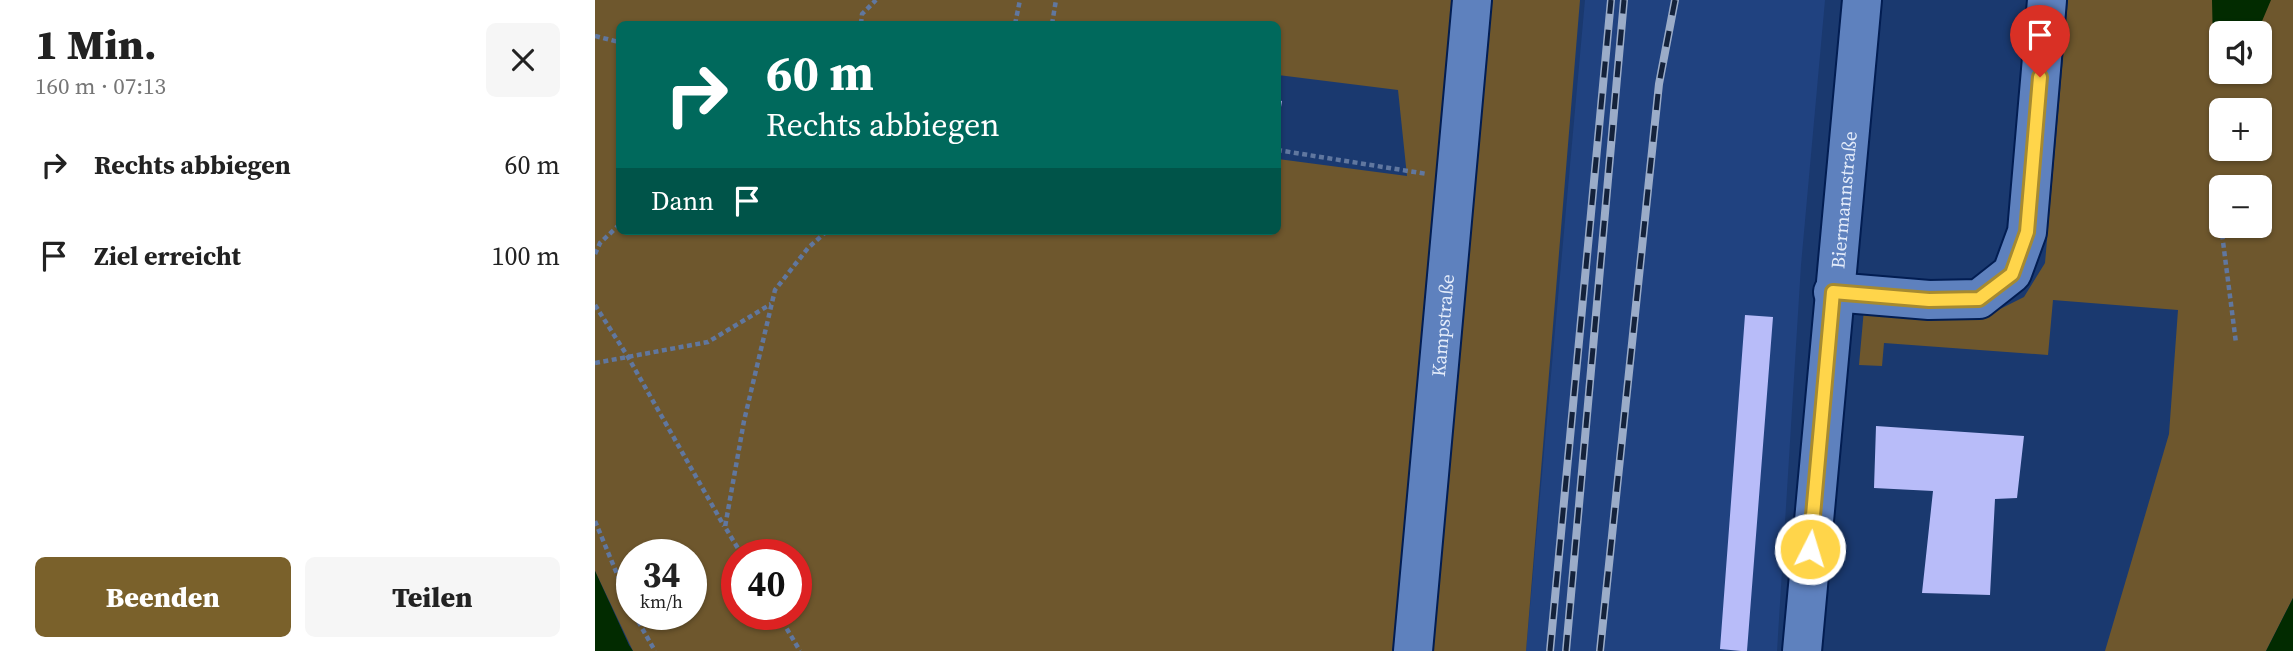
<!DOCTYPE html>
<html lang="de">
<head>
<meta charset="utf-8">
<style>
	body { margin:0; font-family:"Source Serif 4",serif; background:#f6f6f6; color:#222; height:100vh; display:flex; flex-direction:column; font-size:26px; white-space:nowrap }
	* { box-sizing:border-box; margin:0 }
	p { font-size:23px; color:#767676 }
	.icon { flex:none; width:38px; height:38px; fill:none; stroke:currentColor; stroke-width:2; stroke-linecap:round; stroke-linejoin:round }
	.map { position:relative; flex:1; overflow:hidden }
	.sheet { display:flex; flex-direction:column; background:#fff; width:595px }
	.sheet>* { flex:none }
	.guide { position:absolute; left:21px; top:21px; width:665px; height:214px; border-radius:10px; box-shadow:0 2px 5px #0004; background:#00695c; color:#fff; overflow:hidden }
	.buttons { position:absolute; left:1614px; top:21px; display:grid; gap:14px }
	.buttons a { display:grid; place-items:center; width:63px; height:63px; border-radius:10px; background:#fff; box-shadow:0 2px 5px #0004; font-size:35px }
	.speed { position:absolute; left:21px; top:539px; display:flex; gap:14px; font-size:35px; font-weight:700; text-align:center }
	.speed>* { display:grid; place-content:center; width:91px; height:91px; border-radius:50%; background:#fff; box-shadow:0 2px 5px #0004; line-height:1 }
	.speed small { font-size:18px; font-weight:400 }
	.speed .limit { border:10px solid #d22; background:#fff; color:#111 }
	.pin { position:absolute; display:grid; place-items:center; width:60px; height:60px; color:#fff; margin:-72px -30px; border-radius:50% 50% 50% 0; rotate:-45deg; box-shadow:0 0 7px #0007 }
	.pin .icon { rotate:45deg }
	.me { position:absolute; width:77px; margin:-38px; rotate:5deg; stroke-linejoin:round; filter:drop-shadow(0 0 5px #0008) }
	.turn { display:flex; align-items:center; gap:24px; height:147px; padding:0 35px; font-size:32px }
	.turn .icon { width:91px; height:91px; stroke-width:2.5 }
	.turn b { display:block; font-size:49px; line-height:60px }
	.then { display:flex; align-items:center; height:66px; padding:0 35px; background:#0003; gap:14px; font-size:26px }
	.round { display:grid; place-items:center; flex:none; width:74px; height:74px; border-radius:10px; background:#f6f6f6 }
	.headline { display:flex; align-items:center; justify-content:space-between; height:119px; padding:0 35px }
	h1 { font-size:42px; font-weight:800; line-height:52px }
	.primary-button { display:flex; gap:14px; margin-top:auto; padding:14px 35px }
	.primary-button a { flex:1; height:80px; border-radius:10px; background:#7a612b; color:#fff; font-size:28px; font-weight:800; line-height:80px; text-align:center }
	.primary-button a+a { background:#f6f6f6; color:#222 }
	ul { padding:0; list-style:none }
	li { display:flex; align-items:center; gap:21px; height:91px; padding:0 35px }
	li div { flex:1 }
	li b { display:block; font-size:26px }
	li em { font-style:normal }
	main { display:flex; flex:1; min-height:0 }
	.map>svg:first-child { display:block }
	.built { fill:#204280 }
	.green { fill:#6e572d; fill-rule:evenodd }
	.water { fill:#022b00 }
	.building { fill:#b8bcf9 }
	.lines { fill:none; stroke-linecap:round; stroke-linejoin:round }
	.minor-casing { stroke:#021d52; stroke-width:42 }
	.path { stroke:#60779f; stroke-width:4.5; stroke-dasharray:5 3.5; stroke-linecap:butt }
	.minor { stroke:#5e81be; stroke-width:38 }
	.rail-casing { stroke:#9bacc8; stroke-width:8 }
	.rail { stroke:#14223b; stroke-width:5; stroke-dasharray:16; stroke-linecap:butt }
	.route-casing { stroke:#a68a30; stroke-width:18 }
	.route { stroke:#ffd54a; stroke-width:12 }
	.labels { text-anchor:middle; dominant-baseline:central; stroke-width:7; stroke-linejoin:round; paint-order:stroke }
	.street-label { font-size:19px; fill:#e4ecfa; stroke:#14223b }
</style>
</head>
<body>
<main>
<section class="sheet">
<div class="headline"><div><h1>1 Min.</h1><p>160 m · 07:13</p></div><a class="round"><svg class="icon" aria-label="close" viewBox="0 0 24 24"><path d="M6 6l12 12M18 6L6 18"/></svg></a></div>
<ul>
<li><svg class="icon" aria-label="right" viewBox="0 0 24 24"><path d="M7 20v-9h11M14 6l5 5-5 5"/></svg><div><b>Rechts abbiegen</b></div><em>60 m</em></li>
<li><svg class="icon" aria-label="arrive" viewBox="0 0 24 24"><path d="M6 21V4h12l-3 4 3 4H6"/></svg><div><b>Ziel erreicht</b></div><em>100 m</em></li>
</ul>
<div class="primary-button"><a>Beenden</a><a>Teilen</a></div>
</section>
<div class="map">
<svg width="1698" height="651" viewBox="0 0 1698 651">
	<rect width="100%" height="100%" fill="#1a396f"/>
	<path class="built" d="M990,0H1230L1206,265L1182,651H931Z"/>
	<path class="green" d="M0,0H985L931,651H38L0,571ZM24,24H682L683,75L803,90L812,176L683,159L682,231H24ZM37,555H96V614H37ZM142,555H201V614H142Z
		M1473,0H1698V598L1671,651H1510L1574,434L1583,310L1458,300L1453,355L1289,343L1287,366L1264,365L1269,309L1385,319L1429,297L1450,263ZM1626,33H1664V72H1626ZM1626,110H1664V149H1626ZM1626,187H1664V226H1626Z"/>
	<path class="water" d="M1617,0H1676L1662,33H1626V50L1618,46Z
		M0,571L34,645L38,651H0Z
		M1698,598V651H1671Z"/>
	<path class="building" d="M682,100L687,101L684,119H682Z
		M1150,315L1178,317L1152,651H1146L1125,649Z
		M1281,426L1429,436L1422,498L1400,499L1395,595L1327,593L1338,491L1279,488Z"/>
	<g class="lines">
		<defs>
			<g id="minor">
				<path d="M1238,292L1334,300L1384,299L1417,273L1432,232L1452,0"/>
				<path id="s1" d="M818,651L877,0"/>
				<path id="s2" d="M1207,651L1267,0"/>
			</g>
		</defs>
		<use href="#minor" class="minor-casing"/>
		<path class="path" d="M266,24L267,14L281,0
			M420,24L425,0
			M457,24L461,0
			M0,36L24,42
			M682,150L832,174
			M1625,214L1626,222
			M1626,226L1641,343
			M0,254L5,243L24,225
			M0,305L33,357L129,526
			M0,363L113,342L176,304
			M0,521L37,610
			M147,555L130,527L149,421L180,290L213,248L232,231
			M39,614L60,651
			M183,614L205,651"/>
		<use href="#minor" class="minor"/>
		<defs>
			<path id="rail" d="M955,651L1016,0
				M971,651L1029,0
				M1005,651L1064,84L1080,0"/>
		</defs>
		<use href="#rail" class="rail-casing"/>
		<use href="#rail" class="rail"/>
	</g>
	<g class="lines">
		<defs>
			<path id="route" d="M1215,549L1238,292L1334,300L1384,299L1417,274L1432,232L1445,77"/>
		</defs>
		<use href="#route" class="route-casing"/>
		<use href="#route" class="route"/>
	</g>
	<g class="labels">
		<g class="street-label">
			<text stroke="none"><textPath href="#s2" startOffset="453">Biermannstraße</textPath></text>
			<text stroke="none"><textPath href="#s1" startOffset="327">Kampstraße</textPath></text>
		</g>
	</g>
</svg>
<div class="buttons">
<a><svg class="icon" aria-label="sound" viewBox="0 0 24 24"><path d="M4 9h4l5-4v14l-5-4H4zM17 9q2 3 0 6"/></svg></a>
<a>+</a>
<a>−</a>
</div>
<div class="speed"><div>34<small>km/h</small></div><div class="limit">40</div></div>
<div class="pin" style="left:1445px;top:77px;background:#d93025"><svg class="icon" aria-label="arrive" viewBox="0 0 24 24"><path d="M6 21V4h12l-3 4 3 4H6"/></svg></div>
<svg class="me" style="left:1215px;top:549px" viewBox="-20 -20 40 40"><circle r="17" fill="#ffd54a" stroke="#fff" stroke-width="3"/><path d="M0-11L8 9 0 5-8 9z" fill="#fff"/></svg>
<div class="guide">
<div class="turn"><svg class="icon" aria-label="right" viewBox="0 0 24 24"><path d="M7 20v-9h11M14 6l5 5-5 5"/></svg><div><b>60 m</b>Rechts abbiegen</div></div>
<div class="then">Dann<svg class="icon" aria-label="arrive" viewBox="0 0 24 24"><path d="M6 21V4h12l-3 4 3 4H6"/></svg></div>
</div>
</div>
</main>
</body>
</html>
